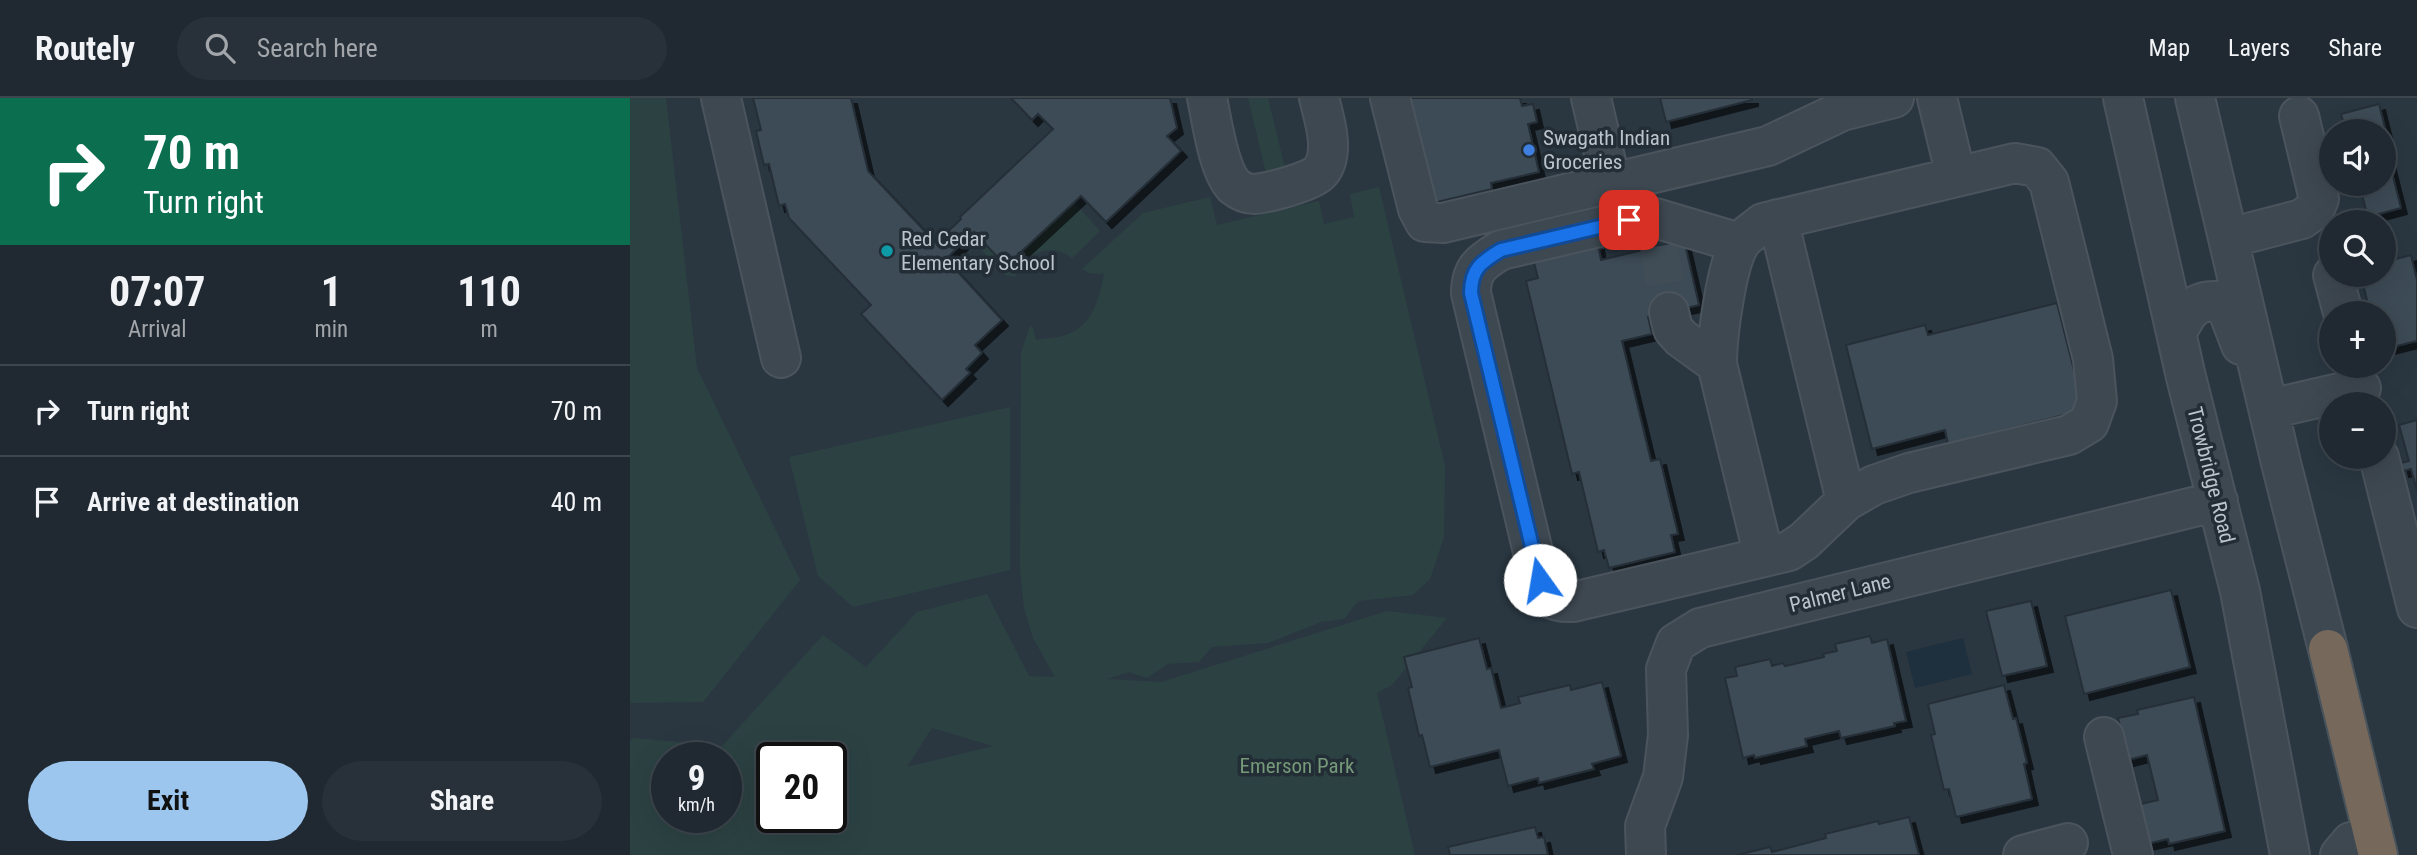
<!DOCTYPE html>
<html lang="en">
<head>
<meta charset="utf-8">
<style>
	body { margin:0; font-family:"Roboto Condensed",sans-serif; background:#283139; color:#f1f3f6; height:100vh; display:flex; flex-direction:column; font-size:26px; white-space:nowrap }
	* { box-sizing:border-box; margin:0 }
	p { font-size:23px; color:#a2a6ab }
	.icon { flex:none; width:38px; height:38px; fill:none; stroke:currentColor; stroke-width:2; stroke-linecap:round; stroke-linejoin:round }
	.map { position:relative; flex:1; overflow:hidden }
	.panel { display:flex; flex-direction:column; background:#202931; width:630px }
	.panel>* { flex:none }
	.guide { background:#0b6e4f; color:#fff; overflow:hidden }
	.tools { position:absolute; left:1689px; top:21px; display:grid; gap:14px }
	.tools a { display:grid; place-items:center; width:77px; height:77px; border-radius:50%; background:#202931; box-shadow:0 7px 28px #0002,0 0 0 2px #3d454d; font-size:35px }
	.speed { position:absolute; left:21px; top:644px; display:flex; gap:14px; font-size:35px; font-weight:700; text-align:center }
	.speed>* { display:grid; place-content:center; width:91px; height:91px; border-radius:50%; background:#202931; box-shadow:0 7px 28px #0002,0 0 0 2px #3d454d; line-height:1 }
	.speed small { font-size:18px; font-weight:400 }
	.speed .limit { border:4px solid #111; border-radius:10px; background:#fff; color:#111 }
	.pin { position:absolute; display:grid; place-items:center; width:60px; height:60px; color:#fff; margin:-30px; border-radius:14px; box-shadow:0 4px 10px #0006 }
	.me { position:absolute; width:77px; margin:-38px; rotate:347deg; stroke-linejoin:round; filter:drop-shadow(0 0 5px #0008) }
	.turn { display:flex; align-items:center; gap:24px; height:147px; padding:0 28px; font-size:32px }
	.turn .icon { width:91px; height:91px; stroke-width:2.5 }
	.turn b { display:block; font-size:49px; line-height:60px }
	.eta { display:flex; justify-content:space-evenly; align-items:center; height:119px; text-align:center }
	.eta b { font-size:42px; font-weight:700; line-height:49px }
	.button { display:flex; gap:14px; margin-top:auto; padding:14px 28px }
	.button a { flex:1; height:80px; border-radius:42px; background:#9dc6ee; color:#111; font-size:28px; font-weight:700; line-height:80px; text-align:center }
	.button a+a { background:#283139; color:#f1f3f6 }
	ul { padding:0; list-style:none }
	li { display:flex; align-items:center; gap:21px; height:91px; padding:0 28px; border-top:2px solid #3d454d }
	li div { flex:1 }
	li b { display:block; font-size:26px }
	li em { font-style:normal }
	header { display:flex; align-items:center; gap:42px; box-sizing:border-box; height:98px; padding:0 35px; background:#202931; border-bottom:2px solid #3d454d }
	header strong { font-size:33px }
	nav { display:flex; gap:38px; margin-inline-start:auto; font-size:24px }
	.search { width:490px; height:63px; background:#283139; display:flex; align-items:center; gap:18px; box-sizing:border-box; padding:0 24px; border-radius:38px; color:#a2a6ab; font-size:26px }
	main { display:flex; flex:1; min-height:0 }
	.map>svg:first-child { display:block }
	.green { fill:#2c4242; fill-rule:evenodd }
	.water { fill:#1e2f3e }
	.building { fill:#3d4b56; stroke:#252f38; stroke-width:2; filter:url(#shadow) }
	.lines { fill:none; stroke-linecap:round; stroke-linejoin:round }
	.minor-tunnel { stroke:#404c56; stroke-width:38; stroke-dasharray:38 19; stroke-linecap:butt }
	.minor-casing { stroke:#4b545d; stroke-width:42 }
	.highway-casing { stroke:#49535b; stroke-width:42 }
	.minor { stroke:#3e4851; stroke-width:38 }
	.highway { stroke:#76695c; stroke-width:38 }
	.route-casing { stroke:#114b97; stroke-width:18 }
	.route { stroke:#1a73e8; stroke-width:12 }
	.shop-dot { fill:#3f7fe0; stroke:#232d36; stroke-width:2.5 }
	.culture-dot { fill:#0f9aa8; stroke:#232d36; stroke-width:2.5 }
	.labels { text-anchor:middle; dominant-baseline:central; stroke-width:7; stroke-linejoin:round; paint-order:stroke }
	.poi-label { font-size:21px; fill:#bbc3cb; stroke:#232d36; text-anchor:start }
	.street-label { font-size:21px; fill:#bbc3cb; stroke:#232d36 }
	.park-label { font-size:21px; fill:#759979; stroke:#232d36 }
</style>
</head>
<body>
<header>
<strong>Routely</strong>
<div class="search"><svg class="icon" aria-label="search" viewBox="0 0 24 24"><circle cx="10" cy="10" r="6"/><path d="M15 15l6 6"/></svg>Search here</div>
<nav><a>Map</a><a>Layers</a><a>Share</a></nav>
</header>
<main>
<section class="panel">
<div class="guide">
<div class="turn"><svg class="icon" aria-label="right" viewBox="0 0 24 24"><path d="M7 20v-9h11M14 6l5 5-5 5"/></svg><div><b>70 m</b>Turn right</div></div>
</div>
<div class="eta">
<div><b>07:07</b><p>Arrival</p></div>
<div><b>1</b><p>min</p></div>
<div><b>110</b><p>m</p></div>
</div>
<ul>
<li><svg class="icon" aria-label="right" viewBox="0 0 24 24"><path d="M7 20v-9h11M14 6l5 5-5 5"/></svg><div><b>Turn right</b></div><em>70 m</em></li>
<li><svg class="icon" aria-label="arrive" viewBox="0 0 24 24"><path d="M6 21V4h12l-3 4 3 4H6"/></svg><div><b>Arrive at destination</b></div><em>40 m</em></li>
</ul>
<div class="button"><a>Exit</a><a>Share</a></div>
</section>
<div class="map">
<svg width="1787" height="757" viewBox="0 0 1787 757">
	<defs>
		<filter id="shadow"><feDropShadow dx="6" dy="6" stdDeviation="0" flood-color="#0009"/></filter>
	</defs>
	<rect width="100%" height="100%" fill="#2a3741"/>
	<path class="green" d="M0,0H36L67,270L170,482L73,604L0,605Z
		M618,0H638L655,70L636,75Z
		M749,89L815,368L814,439L800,481L783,497L728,503L714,521L691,524L638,545L582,549L569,564L538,566L517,580L499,574L477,581L531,584L757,513L817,520L762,587L747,595L785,757H0V642L4,640L92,648L193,537L236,569L287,514L357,496L399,578L425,579L403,540L394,510L390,471L391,254L400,228L403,229L406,242C415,240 425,240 433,238C462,230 469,202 474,176L459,175L452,171L513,115L580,99L587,127L689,103L694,126L724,119L720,96ZM302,630L363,648L277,669ZM37,660H96V719H37ZM142,660H201V719H142Z
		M444,104L470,133L442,160C420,143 395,155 385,179L375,177L339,139L344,134Z
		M380,309V472L223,509L188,478L159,359Z"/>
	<path class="water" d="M1333,540L1342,576L1285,590L1276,554Z"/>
	<path class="building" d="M123,0H221L238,73L306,145L331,121L330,119L423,31L408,16L402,22L381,0H540L547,30L537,38L551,53L476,124L451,98L376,168L344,134L316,161L372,222L345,247L352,255L336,271L340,275L312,302L231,216L241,207L159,120L155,106L149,108L139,66L134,67L126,33L131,32Z
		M779,0H890L892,8L903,6L907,24L898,26L909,74L861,85L862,91L803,105Z
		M1030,0H1122V2L1036,24Z
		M1749,6L1758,42L1754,43L1771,110L1738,119L1729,86H1754V33H1716L1711,16Z
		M1054,142L1069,207L1018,219L1022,236L992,243L1021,363L1030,361L1048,436L1041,437L1045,454L979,470L974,452L968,454L949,374L942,376L896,183L908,180L903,161L968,146L971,162Z
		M1781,157L1787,182V243L1754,251V215H1740L1731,177H1754V164Z
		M1427,205L1454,312L1318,346L1315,332L1242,351L1216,247L1295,227L1298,237Z
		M1787,322V392L1781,371L1773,373L1771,365L1779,363L1769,327Z
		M1541,492L1560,569L1454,596L1435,518Z
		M1401,503L1417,568L1372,578L1356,513Z
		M1240,538L1242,545L1257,541L1276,623L1264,625L1265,628L1211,640L1209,633L1175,641L1177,648L1125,660L1124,657L1113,660L1095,580L1107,578L1105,569L1140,561L1142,568L1153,565L1155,568L1194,559L1193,556L1207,553L1205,546Z
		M849,540L857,571L861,570L871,610L890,605L888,599L940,587L941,592L972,584L991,658L962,666L964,671L909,685L908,680L878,688L869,652L800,669L792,637L789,638L778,590L782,589L774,559Z
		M1374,587L1383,621L1386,620L1397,665L1394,666L1402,701L1326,719L1319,691L1314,692L1301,637L1305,636L1298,606Z
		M1564,599L1595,733L1539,746L1538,741L1516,746L1507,707L1528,702L1517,657L1498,662L1488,620L1508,616L1507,612Z
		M1279,719L1289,757H1107L1140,749L1142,754L1196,740L1195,736L1248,723L1249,726Z
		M905,729L908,740L914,739L918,757H820L818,749Z"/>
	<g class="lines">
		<path class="minor-tunnel" d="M1029,148L1039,214"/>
		<defs>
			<path id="minor" d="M91,0L151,260
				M577,0C582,23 588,71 604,88C609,92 617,96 624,96C637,95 682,84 690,74C706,55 694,20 689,0
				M760,0L788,111L795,124L813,125L1138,48L1212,13L1264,0
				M961,0L981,85
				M1307,0L1326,78
				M1493,0L1556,279L1610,493L1660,757
				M1565,0L1651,365L1698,551
				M1385,65L1407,69L1419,84L1463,261L1467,303L1459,325L1439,337L1279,375L1244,387L1216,403L1174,443L1159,453L1134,459L1087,266C1087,239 1096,170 1109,147C1113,139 1126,131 1133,125Z
				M1148,121L1216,403
				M1599,140L1672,121L1684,112L1689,101L1669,18
				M1109,145L1025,120L999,122L871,152C851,164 841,171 841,195L910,483C918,501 923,505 943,504L1134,459
				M1703,177L1713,215
				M1039,214L1043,231L1051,240L1087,266
				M1547,234C1557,215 1563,202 1587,203L1598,213L1611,247
				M1640,311L1731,290
				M1749,359L1787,510
				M1474,639L1503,757
				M1016,757L1015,728L1033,679L1038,637L1036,571L1046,545L1070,530L1588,403
				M1393,757L1438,745
				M1710,757L1721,744"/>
			<path id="highway" d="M1698,551L1748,757"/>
		</defs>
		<use href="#minor" class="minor-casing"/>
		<use href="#highway" class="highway-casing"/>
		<use href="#minor" class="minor"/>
		<use href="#highway" class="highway"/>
	</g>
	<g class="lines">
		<defs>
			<path id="route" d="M910,482L841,195C841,171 851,164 871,152L999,122"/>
		</defs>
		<use href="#route" class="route-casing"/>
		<use href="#route" class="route"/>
	</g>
	<circle class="shop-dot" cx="899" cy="52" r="7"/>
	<circle class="culture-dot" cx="257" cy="153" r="7"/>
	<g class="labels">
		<g class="poi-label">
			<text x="913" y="40">Swagath Indian<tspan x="913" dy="24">Groceries</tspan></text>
			<text x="271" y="141">Red Cedar<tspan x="271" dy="24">Elementary School</tspan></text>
		</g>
		<g class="street-label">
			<text transform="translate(1581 377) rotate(76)">Trowbridge Road</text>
			<text transform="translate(1210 495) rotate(-14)">Palmer Lane</text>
		</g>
		<g class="park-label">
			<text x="667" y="668">Emerson Park</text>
		</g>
	</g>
</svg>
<div class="tools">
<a><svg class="icon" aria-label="sound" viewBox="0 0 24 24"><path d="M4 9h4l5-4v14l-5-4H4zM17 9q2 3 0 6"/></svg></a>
<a><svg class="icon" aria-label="search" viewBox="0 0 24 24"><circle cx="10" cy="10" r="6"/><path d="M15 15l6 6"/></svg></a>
<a>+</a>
<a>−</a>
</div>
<div class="speed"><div>9<small>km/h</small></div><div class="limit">20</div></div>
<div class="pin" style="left:999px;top:122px;background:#d93025"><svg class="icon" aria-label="arrive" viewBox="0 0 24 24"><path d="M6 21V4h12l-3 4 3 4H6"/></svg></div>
<svg class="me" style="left:910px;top:482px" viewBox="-20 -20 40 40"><circle r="19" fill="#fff"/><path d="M0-13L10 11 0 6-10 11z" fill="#1a73e8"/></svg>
</div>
</main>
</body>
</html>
